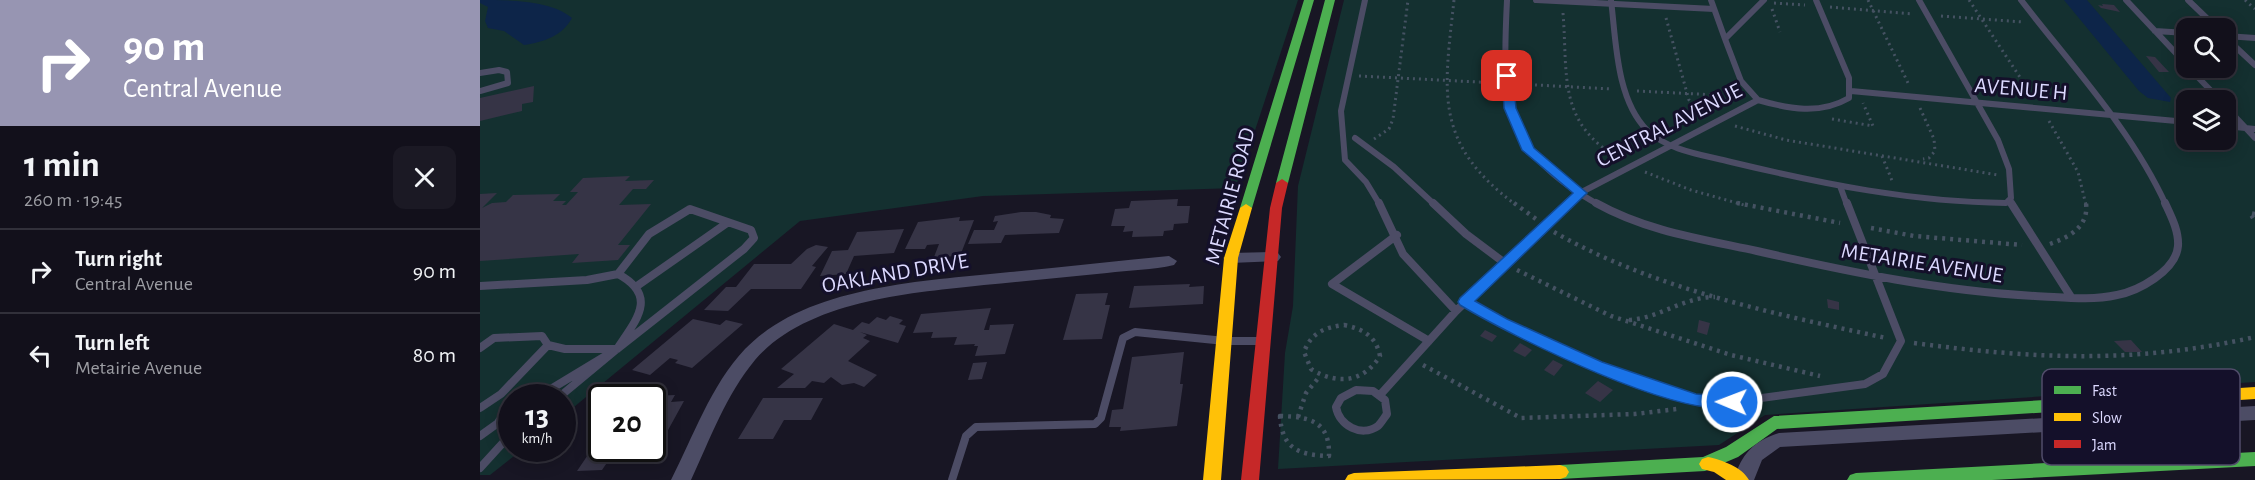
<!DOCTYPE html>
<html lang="en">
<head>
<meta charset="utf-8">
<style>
	body { margin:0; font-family:"Alegreya Sans",sans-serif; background:#1b1924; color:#f1f3f6; height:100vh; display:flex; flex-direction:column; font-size:22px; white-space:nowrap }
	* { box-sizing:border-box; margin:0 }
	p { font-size:20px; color:#9c9da3 }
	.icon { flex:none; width:33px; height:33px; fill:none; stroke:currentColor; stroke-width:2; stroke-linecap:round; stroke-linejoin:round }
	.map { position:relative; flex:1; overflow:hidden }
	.drawer { display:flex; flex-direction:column; background:#12101b; width:480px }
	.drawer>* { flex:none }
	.hud { background:#9795b2; color:#fff; overflow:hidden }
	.fabs { position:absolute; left:1696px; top:18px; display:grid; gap:12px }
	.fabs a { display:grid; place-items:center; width:60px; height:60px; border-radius:12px; background:#12101b; box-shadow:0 3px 15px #0003,0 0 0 2px #31303a; font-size:30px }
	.speed { position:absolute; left:18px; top:384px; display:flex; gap:12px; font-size:30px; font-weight:700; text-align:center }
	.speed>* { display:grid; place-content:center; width:78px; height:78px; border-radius:50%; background:#12101b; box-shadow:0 3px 15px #0003,0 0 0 2px #31303a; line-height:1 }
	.speed small { font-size:15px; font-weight:400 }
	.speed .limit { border:3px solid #111; border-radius:9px; background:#fff; color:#111 }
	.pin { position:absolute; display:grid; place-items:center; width:51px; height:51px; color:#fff; margin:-26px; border-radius:12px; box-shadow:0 3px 9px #0006 }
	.me { position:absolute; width:66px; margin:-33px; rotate:271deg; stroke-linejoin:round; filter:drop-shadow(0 0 4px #0008) }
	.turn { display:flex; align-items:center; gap:21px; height:126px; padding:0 24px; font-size:27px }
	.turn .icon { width:78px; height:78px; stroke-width:2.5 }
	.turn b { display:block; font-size:42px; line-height:51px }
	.round { display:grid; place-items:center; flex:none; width:63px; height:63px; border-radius:12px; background:#1b1924 }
	.overview { display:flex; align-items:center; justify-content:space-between; height:102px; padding:0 24px }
	h1 { font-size:36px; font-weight:600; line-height:45px }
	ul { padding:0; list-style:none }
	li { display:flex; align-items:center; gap:18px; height:84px; padding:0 24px; border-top:2px solid #31303a }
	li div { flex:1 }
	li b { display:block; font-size:22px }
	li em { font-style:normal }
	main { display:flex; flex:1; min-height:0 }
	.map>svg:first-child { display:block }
	.green { fill:#143030; fill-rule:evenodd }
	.water { fill:#0d2549 }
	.building { fill:#363446 }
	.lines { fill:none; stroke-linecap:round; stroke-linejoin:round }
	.path-far1 { stroke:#455262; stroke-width:3; stroke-dasharray:2 4; stroke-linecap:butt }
	.path { stroke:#455262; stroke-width:4.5; stroke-dasharray:3 5; stroke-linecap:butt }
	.lane-far1 { stroke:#4c4c65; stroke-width:6 }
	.lane { stroke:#4c4c65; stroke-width:8 }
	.street { fill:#4c4c65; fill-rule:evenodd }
	.fast { fill:#4caf50; fill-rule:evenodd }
	.slow { fill:#ffc107; fill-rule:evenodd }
	.jam { fill:#c62828; fill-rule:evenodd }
	.route { fill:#1a73e8; stroke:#114b97; stroke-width:1.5 }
	.labels { text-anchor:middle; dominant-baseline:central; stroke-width:6; stroke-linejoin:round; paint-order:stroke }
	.street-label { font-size:22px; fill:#dcd9ff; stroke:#14102a }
	.key { fill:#14102a; stroke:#504c6a; stroke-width:1.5 }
	.key-label { font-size:16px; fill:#dcd9ff }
</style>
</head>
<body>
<main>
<section class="drawer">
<div class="hud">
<div class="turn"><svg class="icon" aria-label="right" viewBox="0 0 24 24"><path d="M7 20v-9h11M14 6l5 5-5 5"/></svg><div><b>90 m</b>Central Avenue</div></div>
</div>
<div class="overview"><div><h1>1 min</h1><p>260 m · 19:45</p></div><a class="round"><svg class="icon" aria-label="close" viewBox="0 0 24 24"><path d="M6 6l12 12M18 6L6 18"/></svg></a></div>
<ul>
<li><svg class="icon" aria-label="right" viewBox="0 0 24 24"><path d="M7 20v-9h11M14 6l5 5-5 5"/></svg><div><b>Turn right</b><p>Central Avenue</p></div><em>90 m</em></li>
<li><svg class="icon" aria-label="left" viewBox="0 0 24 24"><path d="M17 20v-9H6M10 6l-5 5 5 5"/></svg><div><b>Turn left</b><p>Metairie Avenue</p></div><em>80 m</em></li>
</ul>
</section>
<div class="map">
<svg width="1775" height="480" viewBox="0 0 1775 480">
	<rect width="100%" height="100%" fill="#181624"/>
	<path class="green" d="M0,0H818L756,188L503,196L320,221L83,416L82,398H32V448L43,449L10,475H0Z
		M864,0H1775V382L1285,415L1239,445L798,469L805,353L813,306L818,186ZM1707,28H1746V68H1707ZM1707,100H1746V140H1707Z"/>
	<path class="water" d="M0,0C30,0 71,0 92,18C82,36 64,42 44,45L24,31L8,28L5,21L8,7L0,3Z
		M1584,0H1607L1691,98L1690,102L1668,98L1659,91Z"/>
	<path class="building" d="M1622,4L1634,5L1640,12L1621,8L1618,5L1623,6Z
		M1666,56L1675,57L1689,72H1679Z
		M54,86L53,102L42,104V111L0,121V98Z
		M150,176L145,181L174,180L166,189H153L139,205L171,204L138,245H150L138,260L92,263L99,254L0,261V194L17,193L2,208L12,203L26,202L33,195L80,194L73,201H86L82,205H86L98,192H90L103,178Z
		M698,199L697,206H710L708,223L694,224L693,230L684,231L683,236L652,237L653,231L643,232L645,226H631L635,209L649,208L651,201Z
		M541,212H556L571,215L570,218L584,219L579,233L525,235L521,243L488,244L494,230H514L518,221L513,222L515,216Z
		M480,217L479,221L494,220L480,256L454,257L459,244L447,245L445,249H425L438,222Z
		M424,229L414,253L374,256L366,274L340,276L352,251L368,250L377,232Z
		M336,245L348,247L332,266L336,267L321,289H271L248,311L224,310L246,287H256L274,264H311L327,249Z
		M710,284L709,287L724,286L723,304L649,308L654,286Z
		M628,293L625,305H630L622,339L583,340L596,294Z
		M1347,299L1359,302V310L1348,308Z
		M511,308L504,330H509L510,325L534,324L525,354L495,356L498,346H494L495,344L474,345L477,337L451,338L453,332L433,333L441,314Z
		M410,316L423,320L419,324L426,326L418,343L380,332L387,335L383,338L390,341L368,361L397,375L384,387L374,383L362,385L351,377L344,383L332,381L325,388H297L314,374L301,369L354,324L373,330L382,322L389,324L397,317L406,320Z
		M213,319L240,325L246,320L263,324L212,368L195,363L198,360L190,358L170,375L152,370Z
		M1219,320L1230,323L1227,335L1217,332Z
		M1005,330L1017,336L1012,342L1000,336Z
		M1651,340L1662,352H1645L1634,341Z
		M1040,343L1052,350L1045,357L1033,351Z
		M704,352L700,384H703L697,426L640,431L641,427H629L632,410L643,409L652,357Z
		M1073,360L1083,365L1074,376L1064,370Z
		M507,362L502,379L488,380L493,363Z
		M1118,381L1133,390L1120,402L1105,393Z
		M195,395L191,402L204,401L187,432L176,446H172V396Z
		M283,398H343L331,420H304L293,439H258Z
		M114,446L137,448L122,470L97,471Z"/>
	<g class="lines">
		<path class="path-far1" d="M974,0C964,93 953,143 1036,205
			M1388,0L1429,85
			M1489,0L1553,97
			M1765,0L1775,9
			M1294,3L1325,5
			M1350,7L1433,14
			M1292,9L1300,32
			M1083,13C1088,76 1077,123 1140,159
			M1461,16L1543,22
			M1186,18L1209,100L1216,108L1229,114
			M879,76L1018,83
			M1037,84L1132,89
			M1157,91L1257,96
			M1440,108L1454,139L1455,151L1449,158L1443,159
			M1352,119L1393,126L1383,103
			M1569,121L1598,172L1606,205
			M1255,126L1306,140L1518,175
			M894,139L909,129L913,119L928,0
			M1402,156L1413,183
			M1165,172L1211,190L1264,205"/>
		<path class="path" d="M1034,203L1056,219
			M1257,203L1360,223
			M1775,214L1770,213L1775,221
			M1391,228L1434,236L1542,245
			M1074,232C1174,289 1295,314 1406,338
			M1570,244C1589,237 1609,227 1606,203
			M1037,270L1131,316L1251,355L1340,376
			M1149,320C1180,318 1203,297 1235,297
			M864,325C883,329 896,336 900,356C883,383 857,385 831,369L824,352C831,333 845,327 864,325Z
			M1434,343C1555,359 1655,364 1775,337
			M943,365L1041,418L1155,414L1197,409
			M800,416C830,417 850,421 849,456C819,455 802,449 800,416Z
			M818,417L826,393L840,376"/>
		<path class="lane-far1" d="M885,0L861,111L865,160L886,182L900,205
			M1027,0C1022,101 1022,151 1119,205
			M1056,0L1234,9
			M1131,0C1136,40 1136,99 1167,130C1188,151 1224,155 1251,162C1343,184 1432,202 1526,203L1531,198L1529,169L1518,140L1439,0
			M1231,0L1245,39
			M1541,0C1591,65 1652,130 1686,205
			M1646,0L1707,65
			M1708,0L1737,28
			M1675,31L1707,33
			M1746,36L1775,38
			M1746,38L1775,65
			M1709,68L1740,100
			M0,73L19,70L27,72L28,83L0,91
			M1371,91L1707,122
			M1278,100C1309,109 1340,115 1369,98V78L1336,0
			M1746,107L1775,138
			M1746,126L1775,129
			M875,138L914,167L955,205
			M1360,186L1367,205
			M1529,200L1532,205
			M1088,205L1100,193L1278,100L1261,81L1245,39L1284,0"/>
		<path class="lane" d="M899,203L923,254L976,311
			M953,203L986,234L1026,264
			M1116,203C1166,231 1221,239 1277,251C1369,272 1461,291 1555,296C1582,297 1610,301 1637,295C1658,291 1696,271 1698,246C1699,231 1691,216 1685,203
			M1531,203L1591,297
			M210,209L271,230L274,238L264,249L137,349C156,320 179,296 138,274L169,234Z
			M917,235L852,284L949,341
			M0,286L107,280L138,274
			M157,286L247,223
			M985,302L1022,323L1117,367L1215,400L1252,402L1385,384L1403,374L1421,341L1367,203
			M0,348L14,338L62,336L68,345L85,349H137
			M876,390L893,391L905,400L907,414C904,418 901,423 898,426C881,438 859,425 856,407L861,398Z
			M900,395L976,311L1089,203
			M56,398L137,349L78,398
			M0,408L21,394L68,345
			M19,421L32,426
			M0,436L32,413
			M0,468L32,433
			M472,480L486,436L496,427L615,424L621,418L643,338L655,332L745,341H779"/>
		<path class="street" d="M793,252L798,253L801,257L798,261L751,263L743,258L751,253Z
			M689,256L697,261L694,265C673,270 649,270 627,273C586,277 545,281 504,285C431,293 327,300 275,360C246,395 230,439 211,480H191C213,437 231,385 265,349C327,285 446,281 530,272C583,267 636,261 689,256Z
			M1775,406V420L1300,447L1282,460L1274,480H1254C1261,454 1274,441 1299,433Z"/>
		<path class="fast" d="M824,0H834L772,208L766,212L761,211L760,208Z
			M845,0H855L808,183L802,187L796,183Z
			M1667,394L1673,396L1675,400L1673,404L1667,406L1297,429L1258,457L1225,471L1080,479L1074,477L1071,472L1074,467L1080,465L1223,457L1246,447L1294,416Z
			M1775,452V466L1512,480H1367L1370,475L1376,473Z"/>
		<path class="slow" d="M766,204L772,208L758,258L741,480H723L744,258L760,208Z
			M1775,387V399L1667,406L1661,404L1659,400L1661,396L1667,394Z
			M1228,457C1242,460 1262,467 1269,480H1246L1234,472L1222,469L1219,464L1222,459Z
			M1080,465L1086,467L1089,472L1086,477L1080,479L865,480L868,475L874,473Z"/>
		<path class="jam" d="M802,179L808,183L802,208L779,480H761L790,208L796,183Z"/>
	</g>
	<path class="route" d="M1027,73L1033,76L1036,108L1054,148L1107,193L995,301L1027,319L1122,362L1216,394L1258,397L1260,402L1258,406C1205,423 1029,335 980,305L978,302L980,298L1093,193L1042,150L1024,108L1022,76Z"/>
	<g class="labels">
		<g class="street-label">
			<text transform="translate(1541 89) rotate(5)">AVENUE H</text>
			<text transform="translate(1189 125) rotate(-27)">CENTRAL AVENUE</text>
			<text transform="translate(750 196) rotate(-75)">METAIRIE ROAD</text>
			<text transform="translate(1442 263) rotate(9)">METAIRIE AVENUE</text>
			<text transform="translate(415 273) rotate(-10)">OAKLAND DRIVE</text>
		</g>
	</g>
	<rect x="1562" y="369" width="198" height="96" rx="9" class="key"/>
	<rect x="1574" y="386" width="27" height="8" fill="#4caf50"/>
	<rect x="1574" y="413" width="27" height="8" fill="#ffc107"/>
	<rect x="1574" y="440" width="27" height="8" fill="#c62828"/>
	<g class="key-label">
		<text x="1612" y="396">Fast</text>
		<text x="1612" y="423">Slow</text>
		<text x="1612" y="450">Jam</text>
	</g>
</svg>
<div class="fabs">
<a><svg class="icon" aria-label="search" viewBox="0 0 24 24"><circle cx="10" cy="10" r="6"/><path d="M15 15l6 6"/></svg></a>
<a><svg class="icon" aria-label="layers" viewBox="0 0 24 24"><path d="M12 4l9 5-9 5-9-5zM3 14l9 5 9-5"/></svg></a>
</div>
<div class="speed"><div>13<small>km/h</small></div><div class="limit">20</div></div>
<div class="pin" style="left:1027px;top:76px;background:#d93025"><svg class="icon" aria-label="arrive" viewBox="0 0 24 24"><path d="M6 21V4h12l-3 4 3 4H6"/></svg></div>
<svg class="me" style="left:1252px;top:402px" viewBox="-20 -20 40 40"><circle r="17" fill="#1a73e8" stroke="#fff" stroke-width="3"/><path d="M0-11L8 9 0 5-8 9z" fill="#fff"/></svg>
</div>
</main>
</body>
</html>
